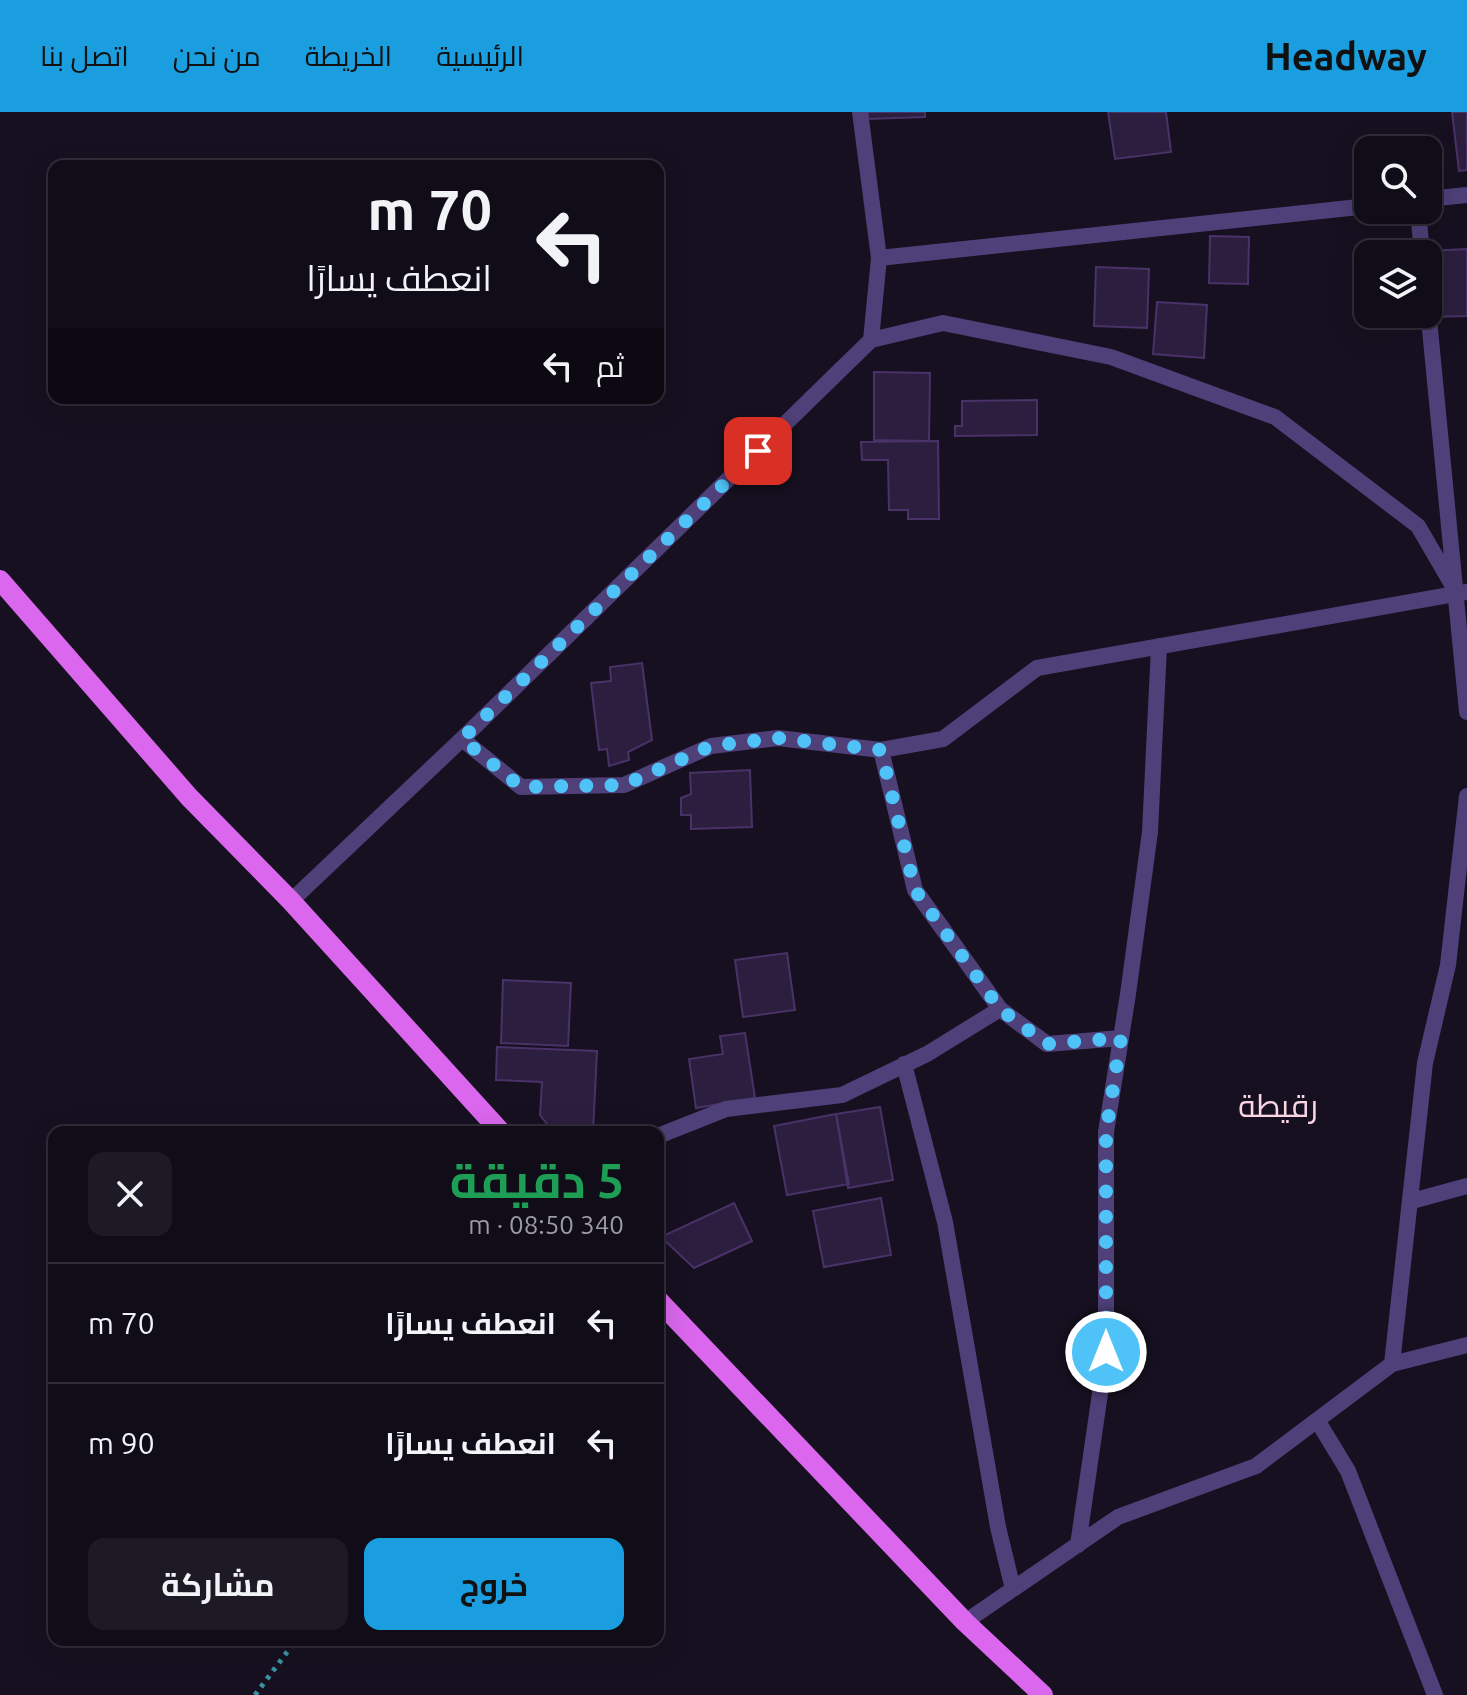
<!DOCTYPE html>
<html lang="ar">
<head>
<meta charset="utf-8">
<style>
	body { margin:0; font-family:Ubuntu,Cairo,sans-serif; background:#1e1a25; color:#f1f3f6; direction:rtl; height:100vh; display:flex; flex-direction:column; font-size:30px; white-space:nowrap }
	* { box-sizing:border-box; margin:0 }
	p { font-size:26px; color:#9c9ba2 }
	.icon { flex:none; width:44px; height:44px; fill:none; stroke:currentColor; stroke-width:2; stroke-linecap:round; stroke-linejoin:round }
	.map { position:relative; flex:1; overflow:hidden; direction:ltr }
	.side { position:absolute; left:48px; top:1014px; width:616px; height:520px; display:flex; flex-direction:column; background:#100c18; border-radius:16px; box-shadow:0 8px 32px #0002,0 0 0 2px #302c37; direction:rtl }
	.side>* { flex:none }
	.top-card { position:absolute; left:48px; top:48px; width:616px; height:244px; border-radius:16px; box-shadow:0 8px 32px #0002,0 0 0 2px #302c37; direction:rtl; background:#100c18; color:#f1f3f6; overflow:hidden }
	.buttons { position:absolute; left:1354px; top:24px; display:grid; gap:16px }
	.buttons a { display:grid; place-items:center; width:88px; height:88px; border-radius:16px; background:#100c18; box-shadow:0 8px 32px #0002,0 0 0 2px #302c37; font-size:40px }
	.pin { position:absolute; display:grid; place-items:center; width:68px; height:68px; color:#fff; margin:-34px; border-radius:16px; box-shadow:0 4px 12px #0006 }
	.me { position:absolute; width:88px; margin:-44px; rotate:0deg; stroke-linejoin:round; filter:drop-shadow(0 0 6px #0008) }
	.turn { display:flex; align-items:center; gap:28px; height:168px; padding:0 40px; font-size:36px }
	.turn .icon { width:104px; height:104px; stroke-width:2.5 }
	.turn b { display:block; font-size:56px; line-height:68px }
	.then { display:flex; align-items:center; height:76px; padding:0 40px; background:#0003; gap:16px; font-size:30px }
	.round { display:grid; place-items:center; flex:none; width:84px; height:84px; border-radius:16px; background:#1e1a25 }
	.summary { display:flex; align-items:center; justify-content:space-between; height:136px; padding:0 40px }
	h1 { font-size:48px; font-weight:700; line-height:60px; color:#1e9e55 }
	.cta { display:flex; gap:16px; margin-top:auto; padding:16px 40px }
	.cta a { flex:1; height:92px; border-radius:16px; background:#1a9edf; color:#111; font-size:32px; font-weight:700; line-height:92px; text-align:center }
	.cta a+a { background:#1e1a25; color:#f1f3f6 }
	ul { padding:0; list-style:none }
	li { display:flex; align-items:center; gap:24px; height:120px; padding:0 40px; border-top:2px solid #302c37 }
	li div { flex:1 }
	li b { display:block; font-size:30px }
	li em { font-style:normal }
	header { display:flex; align-items:center; gap:48px; box-sizing:border-box; height:112px; padding:0 40px; background:#1a9edf; color:#111 }
	header strong { font-size:38px }
	nav { display:flex; gap:44px; margin-inline-start:auto; font-size:28px }
	.map>svg:first-child { display:block }
	.building { fill:#2c1e3e; stroke:#493268; stroke-width:2 }
	.lines { fill:none; stroke-linecap:round; stroke-linejoin:round }
	.path { stroke:#3c93a5; stroke-width:5; stroke-dasharray:4 6; stroke-linecap:butt }
	.minor { stroke:#4f4079; stroke-width:16 }
	.primary { stroke:#da67ed; stroke-width:20 }
	.route { stroke:#4fc3f7; stroke-width:14; stroke-dasharray:0 25.2 }
	.labels { text-anchor:middle; dominant-baseline:central; stroke-width:8; stroke-linejoin:round; paint-order:stroke }
	.quarter-label { font-size:32px; fill:#fad5e4; stroke:#161020 }
</style>
</head>
<body>
<header>
<strong>Headway</strong>
<nav><a>الرئيسية</a><a>الخريطة</a><a>من نحن</a><a>اتصل بنا</a></nav>
</header>
<div class="map">
<svg width="1467" height="1583" viewBox="0 0 1467 1583">
	<rect width="100%" height="100%" fill="#161020"/>
	<path class="building" d="M868,0H925V5L868,7Z
		M1108,0H1166L1171,40L1115,47Z
		M1452,0H1467V58L1459,59Z
		M1210,124L1249,125L1248,172L1209,171Z
		M1467,137V204L1429,205L1426,139Z
		M1096,155L1149,157L1147,216L1094,214Z
		M1157,190L1207,193L1204,246L1153,242Z
		M874,260L930,261L929,329L874,328Z
		M1037,288V323L955,324V314H962V289Z
		M938,329L939,407H908V398H889L888,348H862L861,330Z
		M642,551L652,628L628,640L629,648L609,654L607,637L599,638L591,571L611,569L610,555Z
		M750,658L752,715L691,717V703H681V686L691,682L690,661Z
		M787,841L795,898L743,905L735,848Z
		M503,868L571,871L568,934L501,931Z
		M745,921L755,986L696,996L689,947L723,942L720,924Z
		M497,935L597,939L593,1020H553L540,1003L542,970L496,968Z
		M880,995L893,1068L848,1076L836,1002Z
		M836,1002L849,1072L787,1083L774,1014Z
		M881,1086L891,1143L824,1155L813,1099Z
		M734,1091L752,1129L694,1156L661,1125Z"/>
	<g class="lines">
		<path class="path" d="M255,1583L296,1528"/>
		<path class="minor" d="M1428,87L1467,83
			M1418,98L1422,142
			M879,146L1368,94
			M1428,197L1467,600
			M871,228L943,211L1111,245L1275,305L1418,414L1457,481
			M462,627L521,675L624,673L711,634L778,626L881,638L943,627L1037,556L1467,480
			M881,638L915,778L1000,897L1047,932L1121,926
			M291,789L462,627L871,228L879,146L860,0
			M904,952L945,1110L998,1415L1013,1477
			M658,1024L726,997L842,983L927,942L1000,897
			M1412,1089L1467,1074
			M1392,1252L1425,951L1448,853L1467,684
			M1317,1308L1348,1359L1435,1583
			M1078,1433L1106,1240V1020L1128,882L1150,720L1159,534
			M965,1510L1118,1405L1256,1354L1392,1252L1467,1233"/>
		<path class="primary" d="M0,468L189,685L291,789L501,1020
			M658,1188L965,1510L1043,1583"/>
	</g>
	<g class="lines">
		<path class="route" d="M758,339L462,627L521,675L624,673L711,634L778,626L881,638L915,778L1000,897L1047,932L1121,926L1106,1020V1240"/>
	</g>
	<g class="labels">
		<g class="quarter-label">
			<text x="1278" y="993">رقيطة</text>
		</g>
	</g>
</svg>
<div class="buttons">
<a><svg class="icon" aria-label="search" viewBox="0 0 24 24"><circle cx="10" cy="10" r="6"/><path d="M15 15l6 6"/></svg></a>
<a><svg class="icon" aria-label="layers" viewBox="0 0 24 24"><path d="M12 4l9 5-9 5-9-5zM3 14l9 5 9-5"/></svg></a>
</div>
<div class="pin" style="left:758px;top:339px;background:#d93025"><svg class="icon" aria-label="arrive" viewBox="0 0 24 24"><path d="M6 21V4h12l-3 4 3 4H6"/></svg></div>
<svg class="me" style="left:1106px;top:1240px" viewBox="-20 -20 40 40"><circle r="17" fill="#4fc3f7" stroke="#fff" stroke-width="3"/><path d="M0-11L8 9 0 5-8 9z" fill="#fff"/></svg>
<div class="top-card">
<div class="turn"><svg class="icon" aria-label="left" viewBox="0 0 24 24"><path d="M17 20v-9H6M10 6l-5 5 5 5"/></svg><div><b>70 m</b>انعطف يسارًا</div></div>
<div class="then">ثم<svg class="icon" aria-label="left" viewBox="0 0 24 24"><path d="M17 20v-9H6M10 6l-5 5 5 5"/></svg></div>
</div>
<section class="side">
<div class="summary"><div><h1>5 دقيقة</h1><p>340 m · 08:50</p></div><a class="round"><svg class="icon" aria-label="close" viewBox="0 0 24 24"><path d="M6 6l12 12M18 6L6 18"/></svg></a></div>
<ul>
<li><svg class="icon" aria-label="left" viewBox="0 0 24 24"><path d="M17 20v-9H6M10 6l-5 5 5 5"/></svg><div><b>انعطف يسارًا</b></div><em>70 m</em></li>
<li><svg class="icon" aria-label="left" viewBox="0 0 24 24"><path d="M17 20v-9H6M10 6l-5 5 5 5"/></svg><div><b>انعطف يسارًا</b></div><em>90 m</em></li>
</ul>
<div class="cta"><a>خروج</a><a>مشاركة</a></div>
</section>
</div>
</body>
</html>
